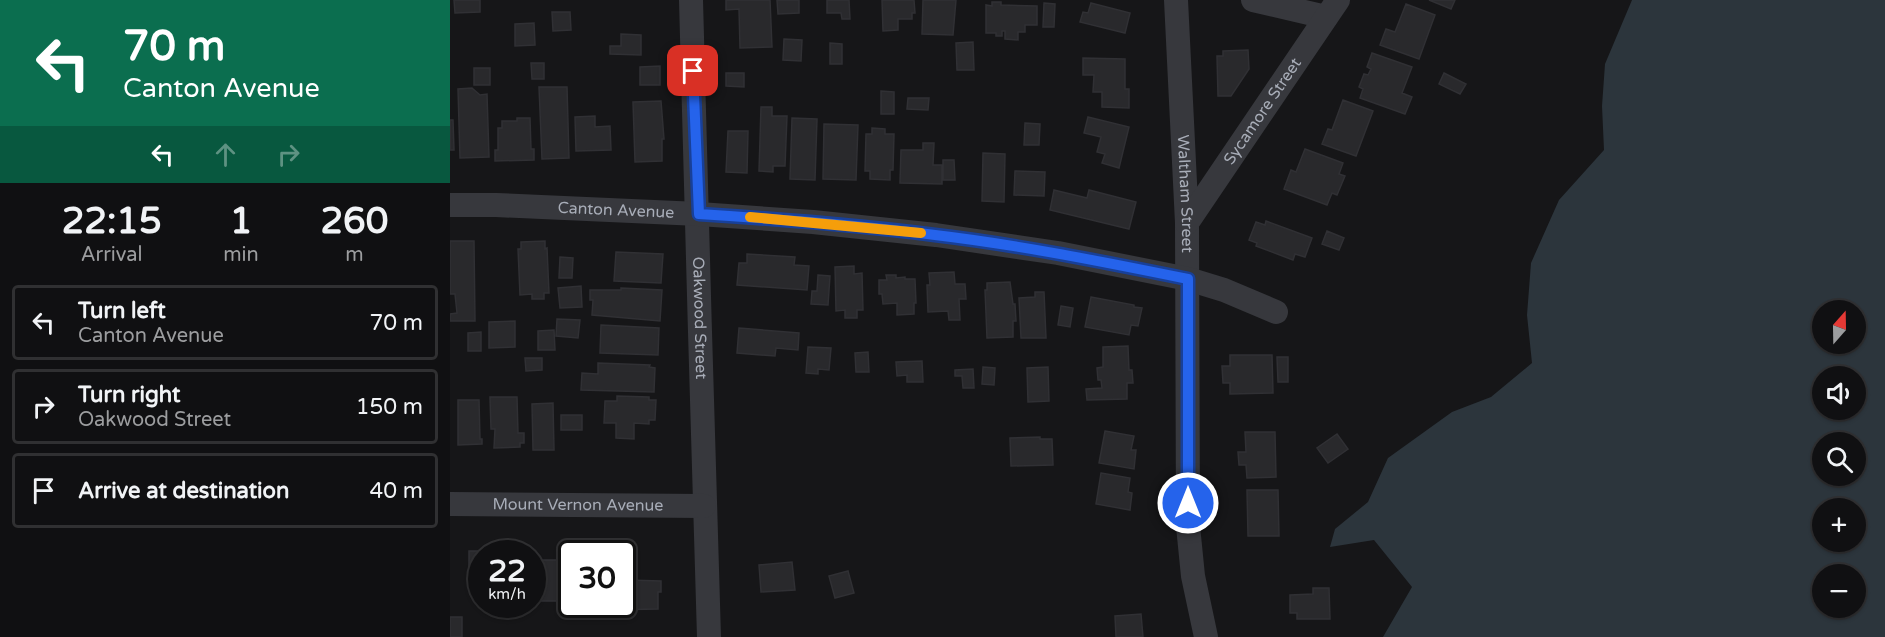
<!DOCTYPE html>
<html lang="en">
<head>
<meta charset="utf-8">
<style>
	body { margin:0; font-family:"Varela Round",sans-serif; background:#1e1e20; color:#f1f3f6; height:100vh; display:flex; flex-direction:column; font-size:22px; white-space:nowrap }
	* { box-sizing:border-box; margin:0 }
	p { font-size:20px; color:#9c9d9f }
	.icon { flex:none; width:33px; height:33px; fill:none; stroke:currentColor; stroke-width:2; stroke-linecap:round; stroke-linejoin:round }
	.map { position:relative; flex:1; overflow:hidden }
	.details { display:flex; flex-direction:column; background:#101012; width:450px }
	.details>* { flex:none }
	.hud { background:#0b6e4f; color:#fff; overflow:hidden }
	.needle { width:39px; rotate:20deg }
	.buttons { position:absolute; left:1362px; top:300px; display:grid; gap:12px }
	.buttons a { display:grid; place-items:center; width:54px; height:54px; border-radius:50%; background:#101012; box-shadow:0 2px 4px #0004,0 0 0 2px #303032; font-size:30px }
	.speed { position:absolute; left:18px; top:540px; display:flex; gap:12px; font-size:30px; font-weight:700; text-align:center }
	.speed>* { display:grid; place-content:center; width:78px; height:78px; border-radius:50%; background:#101012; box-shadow:0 2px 4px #0004,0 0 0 2px #303032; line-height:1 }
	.speed small { font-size:15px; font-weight:400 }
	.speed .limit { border:3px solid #111; border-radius:9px; background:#fff; color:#111 }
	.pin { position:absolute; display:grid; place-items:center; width:51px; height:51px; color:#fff; margin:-26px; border-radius:12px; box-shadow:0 3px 9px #0006 }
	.me { position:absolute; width:66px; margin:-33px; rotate:0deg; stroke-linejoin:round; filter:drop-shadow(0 0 4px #0008) }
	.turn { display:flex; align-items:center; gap:21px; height:126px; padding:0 24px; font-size:27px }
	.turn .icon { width:78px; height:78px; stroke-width:2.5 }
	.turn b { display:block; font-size:42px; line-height:51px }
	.lanes { display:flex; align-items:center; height:57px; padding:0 24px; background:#0003; justify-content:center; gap:30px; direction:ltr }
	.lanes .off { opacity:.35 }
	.eta { display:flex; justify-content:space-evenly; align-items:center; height:102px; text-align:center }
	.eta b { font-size:36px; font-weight:800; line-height:42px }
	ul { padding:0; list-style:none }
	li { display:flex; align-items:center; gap:18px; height:75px; margin:0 12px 9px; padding:0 12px; border:3px solid #303032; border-radius:6px }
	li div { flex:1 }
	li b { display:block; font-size:22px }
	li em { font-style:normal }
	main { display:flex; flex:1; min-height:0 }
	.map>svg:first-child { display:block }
	.water { fill:#2c353c; fill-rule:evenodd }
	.building { fill:#29292c; stroke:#303034; stroke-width:1.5 }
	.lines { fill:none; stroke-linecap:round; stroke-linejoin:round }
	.minor { stroke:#37383d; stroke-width:24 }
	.route-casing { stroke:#184099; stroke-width:15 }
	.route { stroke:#2563eb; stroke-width:10 }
	.slow { stroke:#f59e0b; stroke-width:10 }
	.labels { text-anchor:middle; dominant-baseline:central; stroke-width:6; stroke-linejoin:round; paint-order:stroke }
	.street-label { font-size:16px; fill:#a8adb8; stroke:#111113 }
</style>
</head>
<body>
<main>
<section class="details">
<div class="hud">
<div class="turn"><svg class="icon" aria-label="left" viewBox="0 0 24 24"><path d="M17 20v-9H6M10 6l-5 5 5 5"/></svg><div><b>70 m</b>Canton Avenue</div></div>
<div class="lanes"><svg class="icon" aria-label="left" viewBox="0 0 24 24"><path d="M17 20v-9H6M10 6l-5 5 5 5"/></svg><svg class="icon off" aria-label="ahead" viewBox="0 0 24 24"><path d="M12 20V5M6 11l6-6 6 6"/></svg><svg class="icon off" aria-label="right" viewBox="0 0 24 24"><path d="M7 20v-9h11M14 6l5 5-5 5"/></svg></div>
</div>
<div class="eta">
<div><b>22:15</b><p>Arrival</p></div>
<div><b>1</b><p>min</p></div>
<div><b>260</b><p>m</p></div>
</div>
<ul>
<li><svg class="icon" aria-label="left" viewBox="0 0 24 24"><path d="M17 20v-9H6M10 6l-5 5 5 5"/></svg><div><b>Turn left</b><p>Canton Avenue</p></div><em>70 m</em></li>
<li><svg class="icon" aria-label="right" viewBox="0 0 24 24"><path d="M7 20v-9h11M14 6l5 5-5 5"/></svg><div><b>Turn right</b><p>Oakwood Street</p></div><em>150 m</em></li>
<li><svg class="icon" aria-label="arrive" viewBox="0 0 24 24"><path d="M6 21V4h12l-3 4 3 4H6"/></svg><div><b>Arrive at destination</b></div><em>40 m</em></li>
</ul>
</section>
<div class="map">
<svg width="1435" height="637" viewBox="0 0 1435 637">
	<rect width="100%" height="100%" fill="#161618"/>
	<path class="water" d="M1182,0H1435V637H933L962,587L924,540L880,547L885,529L918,502L938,458L1002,412L1041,397L1082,363L1077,315L1081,263L1109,200L1154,150L1152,106L1155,64ZM1372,310H1406V344H1372ZM1372,376H1406V410H1372ZM1372,442H1406V476H1372ZM1372,508H1406V542H1372ZM1372,574H1406V608H1372Z"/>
	<path class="building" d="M4,0H30V12L5,13Z
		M276,0H320L322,47L290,48L289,9L276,10Z
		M327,0H349V13L328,14Z
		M377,0H399L400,19H392L391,13H377Z
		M432,0H464L465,13H462V19H448V30L433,31Z
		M473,0H506L503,35L472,34Z
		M979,0H1005L1001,9Z
		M542,2H551V5L587,6V25H575V32H568V40L555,39V31H552V36H546V33H536V5L542,6Z
		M594,3L605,4L604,27H593Z
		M641,3L680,13L675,33L630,22L633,12L638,13Z
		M956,4L985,15L969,59L930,45L936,29L945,32Z
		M102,12H120L121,30L103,31Z
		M84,23L85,45L65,46V24Z
		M171,34L191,35V55L160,54V46H171Z
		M334,39L352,40L351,61L333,60Z
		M523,42L524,70H507L506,43Z
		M380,43L392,44V64H380Z
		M798,50L799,69L781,96H768L767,56H773V51Z
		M922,53L962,67L952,93L962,97L955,114L910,98L913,89L909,87L914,74L918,75L921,69L917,67Z
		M633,58L675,59V89H679V108L652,107V92H643L644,75H633Z
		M81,63H94V79H82Z
		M210,66V85H190V67Z
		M24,68H40V85H24Z
		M276,73H294V87L276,86Z
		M994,73L1016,84L1010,94L989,84Z
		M89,87H117L119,158L92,159Z
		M22,88L30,95L37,94L39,157L10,158L8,89Z
		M431,91L444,92V114H431Z
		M458,98H479L478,110L457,109Z
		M893,100L923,111L906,156L872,144L878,129L882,130Z
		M211,101L214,139H212V161L185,162L183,102Z
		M311,107H322V116H337L335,166H323V172L309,171Z
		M145,116V127L160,126L161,150L126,151L125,117Z
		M638,117L679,127L669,168L652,163L655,154L647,152L651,137L634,133Z
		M67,118H80L81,149H84V160L45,161V150H48V128H52V121H67Z
		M342,118L367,119L365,180L340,179Z
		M0,120H3L4,150H0Z
		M575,123L590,124L589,145H574Z
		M374,124L408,125L406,180L373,179Z
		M422,128L435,129V134H444L443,170H440V180L420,179V171H415L416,134H422Z
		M278,131H298L297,173L276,172Z
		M473,143H484L483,165H492V184L450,183L451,150H473Z
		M855,149L893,163L889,174L895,176L887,195L882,193L877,205L834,189L841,170L846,172Z
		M533,153L555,154L554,202L532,201Z
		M493,160H504L505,180H493Z
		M565,171L595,172L594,196L564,195Z
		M604,190L637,198L639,190L686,202L679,229L600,210Z
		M816,221L862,238L855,257L845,254L843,260L806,246L807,243L799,240L806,222L815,225Z
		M877,231L894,238L889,250L872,244Z
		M0,241H24L25,321H0V314L7,313L5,294H0Z
		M95,241V249L97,248L99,293H94V299H82V294L70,295L68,249H71V242Z
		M166,252L213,254L211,283L164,281Z
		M297,254L345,257L344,265L359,266L357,290L287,285L289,263H297Z
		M110,257L123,258L122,278H109Z
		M404,266V274L412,273L413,310H407V318H395V310L386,311L385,267Z
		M504,272L505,284H515L516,299H509L510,320H499L498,311L478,312L477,285H480L479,273Z
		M368,275L380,276L378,305L361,304L362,291H367Z
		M436,275H446V278L455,277V279H465L466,303H464V314L447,315V303L433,304L432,294H429V280H437Z
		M560,282L563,304H565L566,321H563V337L537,338L535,290H537V283Z
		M131,286L132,307L110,308L108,288Z
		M171,288L212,290L210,321L142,315L143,300H140V290H171Z
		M585,292H594L596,338H571L569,298L585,297Z
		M641,297L684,305V307L692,308L688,326L681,325L679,335L635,327Z
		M611,306L623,308L620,327L608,325Z
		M107,319L130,320L128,338L106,336Z
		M65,321V347L39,348V322Z
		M151,325L209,328L208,355L150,353Z
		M289,328L349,333L348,350L326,348L325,356L287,353Z
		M104,330L105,350H88V331Z
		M31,332V351H18V333Z
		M678,346L679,370H682L683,383H677V399L637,400L636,389L652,388L651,380H648L647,368L653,367V347Z
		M358,347L381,348L379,370L368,369V374L356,373Z
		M418,352L419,372H406L405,353Z
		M780,355H822L823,393L780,394V383H773L772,366H780Z
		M827,357H838V382H828Z
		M75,358H92V370L76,371Z
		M472,361L473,382H457V375L447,376L446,362Z
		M148,363L200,365L199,367L205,368L204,392L131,390L132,373L148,374Z
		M533,367L545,368L544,385L532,384Z
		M598,367L599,401L578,402L577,368Z
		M523,369L524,388H513L512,376H505V370Z
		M167,396L199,397V400H206L205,420H199V424L184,423V439L166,438V423H154L155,401H167Z
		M40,397H67L68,433H74V443H70V447L44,448L45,429H41Z
		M8,400H29L30,439H32V444L8,445Z
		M103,403L104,450H83L82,404Z
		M111,415H132V430H111Z
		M655,431L684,436L681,450H686L684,469L649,463Z
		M795,432H825L826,477L797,478L796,465H789L788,452H796Z
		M887,434L898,449L878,463L867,448Z
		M590,437V439H602L603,465L561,466L560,438Z
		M651,473L680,478L678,492L682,493L680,510L646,504Z
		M797,490H828L829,536H798Z
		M19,551H36V554H32V568H19Z
		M84,560H107V601H84Z
		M342,562L345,590L311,592L309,565Z
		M398,571L404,593L385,598L379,576Z
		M177,580L211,581V592H208V609L154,610V604H172V583H177Z
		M863,588H879L880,619H847V613H840V595L863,594Z
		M691,614L693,637H666L665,616Z
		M0,617H12V637H0Z"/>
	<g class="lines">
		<g class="minor">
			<path id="s1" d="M241,0C248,212 251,425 259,637"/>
			<path id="s2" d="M726,0L737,223L738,526L743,576L756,637"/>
			<path d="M803,0L876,17"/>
			<path id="s3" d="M0,205H46L249,214L363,222L486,235L608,253L738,279L774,290L826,312"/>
			<path id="s4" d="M737,223L888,0"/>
			<path id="s5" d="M0,504L254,506"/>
		</g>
	</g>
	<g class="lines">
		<defs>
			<path id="route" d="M243,71L249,214C328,219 407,225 485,235C570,245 654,262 738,279V503"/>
		</defs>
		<use href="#route" class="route-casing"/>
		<use href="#route" class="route"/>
		<path class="slow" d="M300,217L471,233"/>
	</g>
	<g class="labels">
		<g class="street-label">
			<text stroke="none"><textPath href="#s4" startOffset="135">Sycamore Street</textPath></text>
			<text stroke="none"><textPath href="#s2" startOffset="194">Waltham Street</textPath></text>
			<text stroke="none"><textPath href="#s3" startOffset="166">Canton Avenue</textPath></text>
			<text stroke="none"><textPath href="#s1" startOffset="318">Oakwood Street</textPath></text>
			<text stroke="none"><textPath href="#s5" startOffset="128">Mount Vernon Avenue</textPath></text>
		</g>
	</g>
</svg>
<div class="buttons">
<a><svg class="needle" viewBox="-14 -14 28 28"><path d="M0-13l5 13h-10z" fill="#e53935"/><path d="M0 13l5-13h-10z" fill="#9c9d9f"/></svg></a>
<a><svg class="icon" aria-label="sound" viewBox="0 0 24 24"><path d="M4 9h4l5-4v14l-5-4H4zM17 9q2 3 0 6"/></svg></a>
<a><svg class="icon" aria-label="search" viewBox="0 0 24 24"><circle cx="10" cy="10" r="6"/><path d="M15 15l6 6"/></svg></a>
<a>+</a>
<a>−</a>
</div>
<div class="speed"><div>22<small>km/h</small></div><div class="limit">30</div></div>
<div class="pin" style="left:243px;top:71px;background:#d93025"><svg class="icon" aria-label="arrive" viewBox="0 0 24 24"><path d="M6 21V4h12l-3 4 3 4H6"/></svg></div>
<svg class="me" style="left:738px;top:503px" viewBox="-20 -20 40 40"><circle r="17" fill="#2563eb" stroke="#fff" stroke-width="3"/><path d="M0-11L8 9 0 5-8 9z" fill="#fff"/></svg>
</div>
</main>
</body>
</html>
